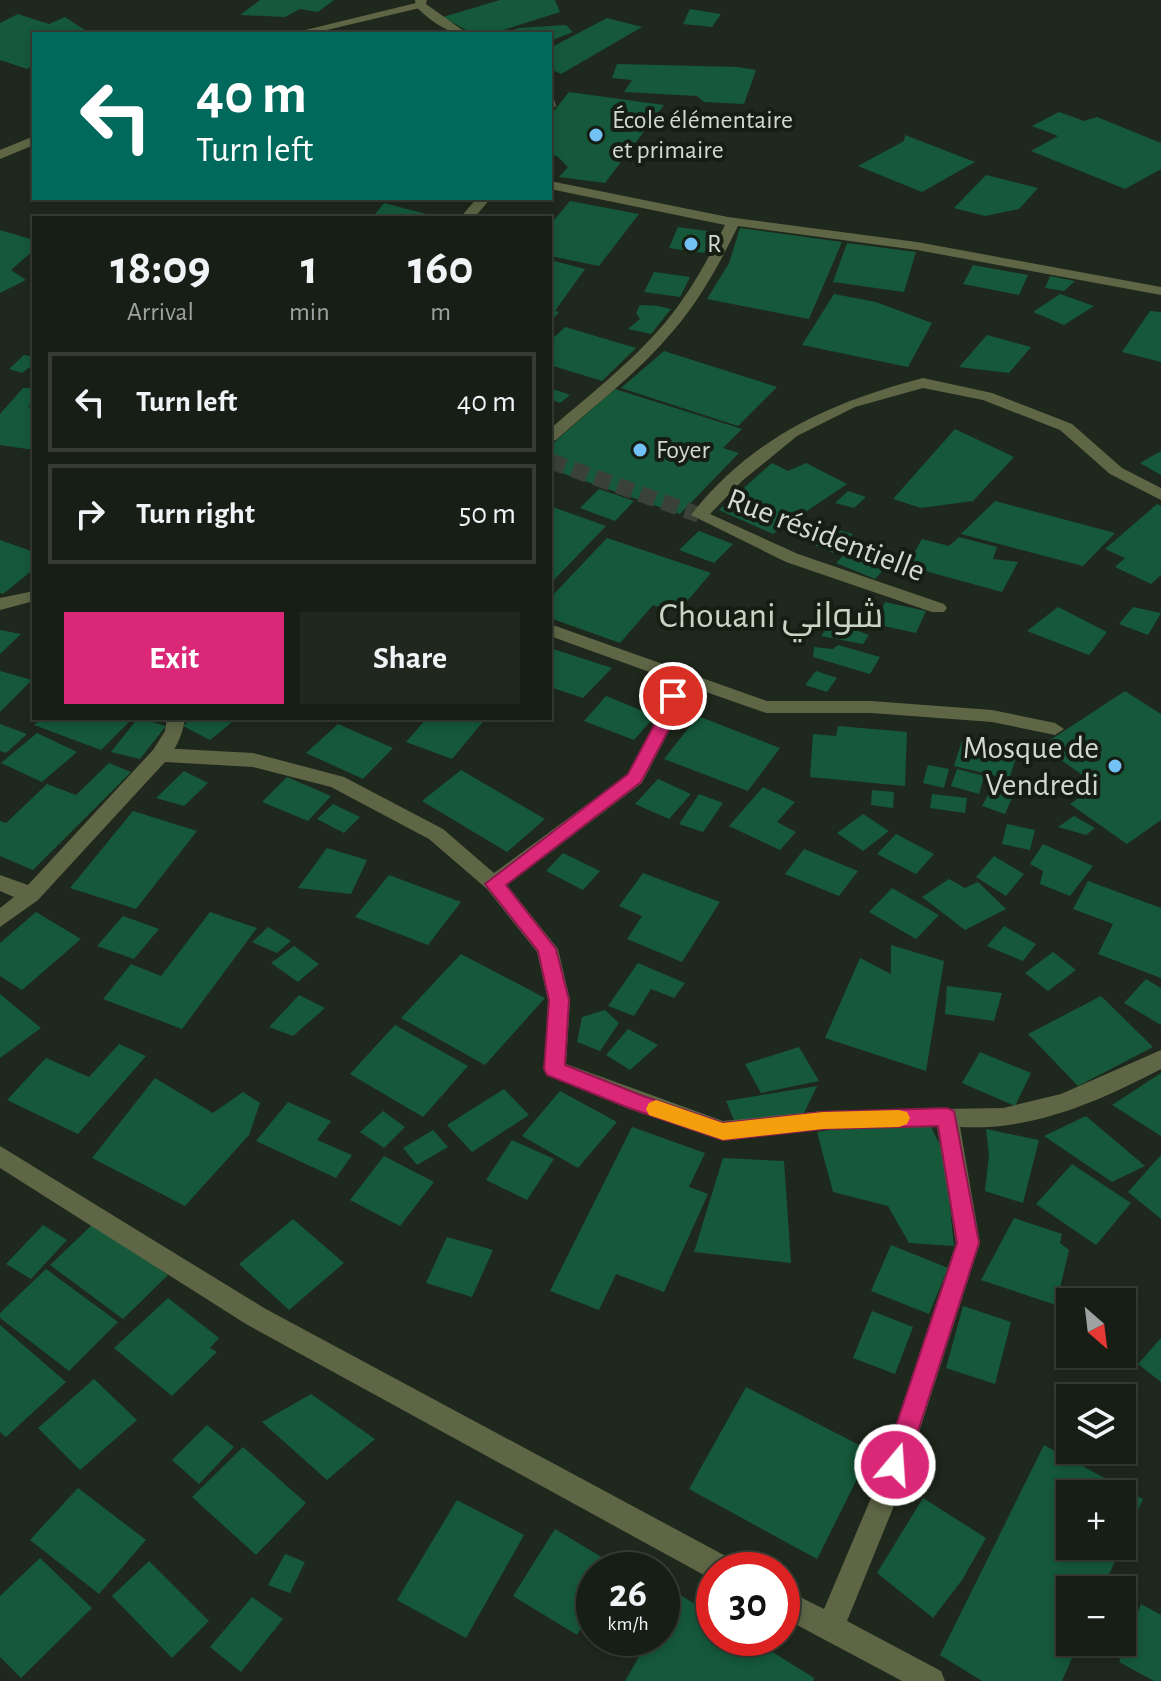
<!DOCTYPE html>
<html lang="en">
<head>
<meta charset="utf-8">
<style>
	body { margin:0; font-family:"Alegreya Sans",Cairo,sans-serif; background:#20271e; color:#f1f3f6; height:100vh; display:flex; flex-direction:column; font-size:30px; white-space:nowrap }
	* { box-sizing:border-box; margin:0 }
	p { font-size:26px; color:#9ea2a0 }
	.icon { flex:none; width:44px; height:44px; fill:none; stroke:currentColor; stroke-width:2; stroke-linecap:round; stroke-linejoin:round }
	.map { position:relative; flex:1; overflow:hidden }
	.panel { position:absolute; left:32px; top:216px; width:520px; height:504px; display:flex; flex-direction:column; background:#171e15; border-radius:0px; box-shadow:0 4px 12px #0003,0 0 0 2px #363c34 }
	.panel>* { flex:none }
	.hud { position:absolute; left:32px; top:32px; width:520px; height:168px; border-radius:0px; box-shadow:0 4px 12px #0003,0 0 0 2px #363c34; background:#00695c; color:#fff; overflow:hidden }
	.needle { width:52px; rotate:152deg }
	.tools { position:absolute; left:1056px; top:1288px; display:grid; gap:16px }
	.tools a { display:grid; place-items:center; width:80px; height:80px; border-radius:0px; background:#171e15; box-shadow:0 4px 12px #0003,0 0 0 2px #363c34; font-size:40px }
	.speed { position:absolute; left:576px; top:1552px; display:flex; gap:16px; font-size:40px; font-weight:700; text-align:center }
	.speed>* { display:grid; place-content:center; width:104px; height:104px; border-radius:50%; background:#171e15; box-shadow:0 4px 12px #0003,0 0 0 2px #363c34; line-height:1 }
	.speed small { font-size:20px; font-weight:400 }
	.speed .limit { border:12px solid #d22; background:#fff; color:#111 }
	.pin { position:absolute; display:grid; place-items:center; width:68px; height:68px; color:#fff; margin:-34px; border:4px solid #fff; border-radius:50%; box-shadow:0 2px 8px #0007 }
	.me { position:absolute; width:88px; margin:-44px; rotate:18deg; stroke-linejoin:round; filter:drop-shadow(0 0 6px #0008) }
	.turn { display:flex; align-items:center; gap:28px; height:168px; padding:0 32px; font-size:36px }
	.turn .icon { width:104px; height:104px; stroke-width:2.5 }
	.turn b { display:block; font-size:56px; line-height:68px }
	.eta { display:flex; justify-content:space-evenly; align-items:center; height:136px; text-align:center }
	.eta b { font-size:48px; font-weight:700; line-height:56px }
	.cta { display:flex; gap:16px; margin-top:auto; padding:16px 32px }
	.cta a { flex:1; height:92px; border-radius:0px; background:#db2777; color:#fff; font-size:32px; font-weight:700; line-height:92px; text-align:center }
	.cta a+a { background:#20271e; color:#f1f3f6 }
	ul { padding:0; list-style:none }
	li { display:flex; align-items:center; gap:24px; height:100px; margin:0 16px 12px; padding:0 16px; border:4px solid #363c34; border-radius:0px }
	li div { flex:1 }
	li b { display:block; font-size:30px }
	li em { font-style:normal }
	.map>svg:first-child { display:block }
	.building { fill:#15593a; fill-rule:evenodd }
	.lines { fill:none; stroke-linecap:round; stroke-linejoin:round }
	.minor-tunnel { stroke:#3a4237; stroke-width:16; stroke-dasharray:16 8; stroke-linecap:butt }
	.pedestrian { fill:#5f6646; fill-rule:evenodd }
	.minor { fill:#5f6646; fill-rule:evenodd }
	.tertiary { fill:#5f6646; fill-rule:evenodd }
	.route { fill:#db2777; stroke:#8e194d; stroke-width:2 }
	.slow { fill:#f59e0b }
	.poi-dot { fill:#73c1f5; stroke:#161e13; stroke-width:3 }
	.labels { text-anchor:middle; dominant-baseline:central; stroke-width:8; stroke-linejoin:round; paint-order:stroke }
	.far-poi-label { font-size:26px; fill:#d3d8d1; stroke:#161e13; text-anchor:start }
	.street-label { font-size:32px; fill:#d3d8d1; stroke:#161e13 }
	.poi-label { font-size:32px; fill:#d3d8d1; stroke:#161e13; text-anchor:end }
	.quarter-label { font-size:36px; fill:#c9d4c5; stroke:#161e13 }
</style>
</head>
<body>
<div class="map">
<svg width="1161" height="1681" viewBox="0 0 1161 1681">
	<rect width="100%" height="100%" fill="#1f281c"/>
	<path class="building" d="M260,0H334L318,12L300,9L285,17L240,15Z
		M500,0H555L560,12L491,34H473L443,17Z
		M690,9L721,14L712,27L683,24Z
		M18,14L49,24L65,17L91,34H34V65L27,69L0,60V23Z
		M607,18L642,27L561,74L550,69V48Z
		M566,25L573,32L550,41V34H503L518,28Z
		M617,64L737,67L756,70L744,104L704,102L697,96L624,92L632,80L612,78Z
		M569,92L664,105L605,183L559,177L568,167L557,156L550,155V116Z
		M1059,112L1084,121L1097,117L1161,143V169L1125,189L1031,151L1058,136L1032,126Z
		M905,135L975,162L922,192L858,166L904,141Z
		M986,175L1038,188L1019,209L985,216L954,208Z
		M570,201L639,214L599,266L550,256V225Z
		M384,203L438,217V218H372Z
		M678,227L714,232L713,240L704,253L669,248Z
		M740,228L842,242L809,319L707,299L729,263Z
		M0,230L34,240V250L11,270L26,280L0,293Z
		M847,243L916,252L904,292L833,282Z
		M550,260L585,269L555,311L559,312L550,323Z
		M973,265L1028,275L1019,295L963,284Z
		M654,272L690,277L680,297L644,292Z
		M1050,276L1075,281L1064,291L1045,288Z
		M834,294L876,302L932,323L908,367L802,345Z
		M1060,294L1094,306L1064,325L1033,312Z
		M640,305L658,306L671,309L651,334L628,329L640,319L636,313Z
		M1150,311L1161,312V362L1122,352Z
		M565,327L636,348L602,381L550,365V341Z
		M987,335L1031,347L1009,373L959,367Z
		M664,351L777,387L738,426L621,388Z
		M24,355L34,357V364L22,373L9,369Z
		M23,388H34V402L28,407L34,408V450L0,445V414Z
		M550,388L570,395L560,403L550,399Z
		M615,389L742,429L723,448L739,453L680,514L550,469V446Z
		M955,429L1014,457L973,501L921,508L893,499Z
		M1161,451V475L1140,463Z
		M772,463L788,471L806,463L847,484L773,534L719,510Z
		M599,489L634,501L615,521L580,508Z
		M848,491L866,497L854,508L835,503Z
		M995,501L1115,533L1083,566L961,534Z
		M1157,504L1161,506V575L1151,584L1115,567L1125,558L1105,549Z
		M550,506L606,526L550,584Z
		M831,528L853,534L833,553L812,544Z
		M699,531L733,544L714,563L679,550Z
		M959,537L997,547L993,559L1018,562L1002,592L907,566L922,539L949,546Z
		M607,538L711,573L677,613L653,605L620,643L550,618V598Z
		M0,540L34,552V569L3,594L0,593Z
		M857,541L896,556L875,579L836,563Z
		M885,602L926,611L916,633L875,624Z
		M1058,607L1107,632L1089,655L1027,631Z
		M1133,607L1161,613L1148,635L1119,624Z
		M832,621L869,635L863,644L821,636Z
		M0,630L21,634L0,654Z
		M838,645L880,657L870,674L813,657L814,647L833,649Z
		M550,648L612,668L583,698L550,687Z
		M0,671L32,680L0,712Z
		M816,671L837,678L827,692L805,685Z
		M1125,691L1161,714V820L1127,844L1070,804L1097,785L1041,746Z
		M606,696L655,716L634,740L584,721Z
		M698,716L780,748L748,791L664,759Z
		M42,718H133L101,750L34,725Z
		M138,718L166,726L140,759L111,752Z
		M192,718H237L210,740L183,726Z
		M427,718H486L452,759L406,742Z
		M0,724L27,734L6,753L0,751Z
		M338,724L393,748L363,779L306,753Z
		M838,726L907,732L905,786L810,777L813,734L836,736Z
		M37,733L77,752L42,782L1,763Z
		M962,741L1017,755L1009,779L954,766Z
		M109,763L131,772L33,870L0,856V821L6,823L47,784L76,795Z
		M928,765L949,769L944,788L923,783Z
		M957,769L984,776L979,794L951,786Z
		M461,770L545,819L507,852L422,801Z
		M184,771L208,783L184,806L156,798Z
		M287,777L331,796L308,821L262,802Z
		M658,779L691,794L669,819L635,804Z
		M763,787L795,802L777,822L796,832L780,850L729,826Z
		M872,790L894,792L893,808L871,805Z
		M990,791L1012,798L1005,814L982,806Z
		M699,794L723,803L703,832L679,824Z
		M932,794L967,798L965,813L930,808Z
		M333,804L360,817L344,833L317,819Z
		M133,811L197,831L136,909L70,888Z
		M863,814L889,831L863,851L837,833Z
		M1074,816L1095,828L1086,835L1058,827Z
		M1007,824L1035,830L1030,850L1002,844Z
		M896,834L934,854L916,874L877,854Z
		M1043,844L1093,866L1070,896L1040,884L1043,871L1030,864Z
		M327,848L367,860L351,894L298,888Z
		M804,849L858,871L839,896L785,874Z
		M563,853L600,871L583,890L546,871Z
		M994,856L1024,874L1006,896L976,877Z
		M643,873L720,902L682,962L627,939L642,916L619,906Z
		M389,875L461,902L428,945L355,917Z
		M949,879L965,888L978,882L1006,909L965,930L922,897Z
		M1088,881L1161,908V978L1098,954L1113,924L1073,909Z
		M892,888L939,915L916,939L869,912Z
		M36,912L81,939L22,990L0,976V943Z
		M210,912L257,928L182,1029L103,999L131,964L161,976Z
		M123,916L159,929L134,959L97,946Z
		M1004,926L1036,944L1023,961L987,946Z
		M268,927L291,941L277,953L252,942Z
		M891,945L944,961L926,1071L825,1038L860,958L891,974Z
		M294,946L319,964L298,982L271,963Z
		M1053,952L1076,970L1048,991L1025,973Z
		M461,954L545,998L485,1065L401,1018Z
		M638,963L685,983L674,998L651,989L634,1016L608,1006Z
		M1146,979L1161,988V1025L1124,1003Z
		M947,986L1002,993L994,1021L945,1014Z
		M0,994L41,1028L0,1058Z
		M299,995L325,1008L293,1036L269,1027Z
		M1101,996L1153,1047L1078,1086L1028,1034Z
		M605,1010L619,1023L600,1051L577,1042L582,1017Z
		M395,1025L468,1066L423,1117L350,1074Z
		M628,1029L658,1045L630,1070L606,1055Z
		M119,1044L146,1056L78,1134L7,1100L46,1058L89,1077Z
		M799,1047L819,1081L761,1093L745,1064Z
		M980,1052L1031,1073L1015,1106L962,1083Z
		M1161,1073V1136L1112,1105Z
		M155,1078L213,1113L243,1092L260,1103L249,1135L185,1206L92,1158Z
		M817,1086L803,1115L734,1120L726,1101Z
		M504,1089L529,1115L472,1152L447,1125Z
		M560,1091L617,1122L578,1168L522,1136Z
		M288,1102L331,1121L317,1140L352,1155L336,1178L256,1141Z
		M383,1111L405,1127L384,1148L360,1132Z
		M1086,1116L1145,1166L1112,1182L1044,1136Z
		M864,1124L931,1127L944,1153L954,1246L909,1243L888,1206L833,1192L817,1132Z
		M632,1127L705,1153L689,1187L708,1194L664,1292L616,1274L599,1310L550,1291Z
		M986,1129L1039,1140L1023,1203L985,1191L989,1155Z
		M433,1130L448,1147L417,1165L403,1148Z
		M512,1140L554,1159L527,1200L486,1180Z
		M1161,1155V1219L1128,1192Z
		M384,1156L434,1182L400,1226L350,1200Z
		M723,1158L784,1161L791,1263L694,1252Z
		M1072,1164L1131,1203L1096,1245L1036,1204Z
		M1014,1218L1062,1234L1060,1243L1069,1250L1056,1305L981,1280Z
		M293,1219L344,1263L289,1310L239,1264Z
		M95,1222L168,1275L123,1319L50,1265Z
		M43,1225L67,1240L31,1279L6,1264Z
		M447,1237L493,1250L472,1297L426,1283Z
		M891,1245L948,1268L929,1314L871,1291Z
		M46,1269L118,1322L69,1371L0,1318V1313Z
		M168,1298L219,1338L210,1348L217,1352L172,1396L114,1348Z
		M963,1306L1011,1322L995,1384L946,1368Z
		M872,1311L913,1327L895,1374L853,1358Z
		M0,1325L66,1382L6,1437L0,1432Z
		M1161,1338V1382L1138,1364Z
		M94,1379L137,1420L80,1470L38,1428Z
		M746,1387L871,1451L817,1559L689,1489Z
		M311,1394L375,1439L327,1480L262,1422Z
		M207,1425L234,1447L199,1484L172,1460Z
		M1044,1445L1143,1499L1102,1590H1070V1642H1079L1062,1681H982L940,1655ZM1070,1494H1122V1546H1070Z
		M243,1447L306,1503L256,1555L192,1497Z
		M78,1488L146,1540L99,1594L30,1540Z
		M923,1498L986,1538L962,1580L933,1618L877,1573Z
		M457,1500L524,1535L466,1638L397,1600Z
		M555,1529L618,1567L616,1570H594V1607L577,1635L513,1596Z
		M285,1554L305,1562L290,1593L268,1585Z
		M40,1558L92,1608L21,1678L0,1657V1596Z
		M149,1561L209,1621L172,1658L112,1596Z
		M677,1593L714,1616V1638H750L814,1678L813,1681H625L650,1638H662V1618Z
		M252,1597L283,1619L241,1672L210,1647Z
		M1141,1604L1161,1615V1681H1154L1119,1662Z"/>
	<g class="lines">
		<path class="minor-tunnel" d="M550,461L699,515"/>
		<path class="pedestrian" d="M167,718H185C183,733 175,756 160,762L150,755L165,731Z"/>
		<path class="minor" d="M420,2L424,3V7L310,34H289Z
			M34,136V145L0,159V150Z
			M550,181L728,217L917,242L1161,287V295L917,250L738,226C720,263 700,300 673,331C639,372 595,405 556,440L550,442V429C589,395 630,364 664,324C689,294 708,260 725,225L550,189Z
			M923,378L992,393L1072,424L1122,468L1161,488V500L1110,474L1060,430L983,400L923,388L855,407L797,436L742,481L710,514L798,554L944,604L947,608L944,612H932L786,562L691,515C751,438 831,402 923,378Z
			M34,591V601L0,610V598Z
			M550,624L767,701H871L992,710L1055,723L1064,729L1055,735L992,722L871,713H766L686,685L677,716L642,783L507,885L558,949L570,1000L566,1064L723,1121L823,1111L1003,1108L1061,1094L1161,1050V1069C1098,1102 1032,1131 960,1127L980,1243L900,1491L847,1621L941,1671L945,1681H902L782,1617V1588L824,1609L874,1491L956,1243L937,1127L823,1129L723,1141L629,1109L547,1075L544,1069L548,1000L537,952L487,889L429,839L331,787L253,767L165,762L38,900L0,927V908L14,897L0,891V875L28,885L153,750L160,748L253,753L344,777L443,829L494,873L628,774L659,716L669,679L550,636Z
			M0,1146L264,1308L733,1560L737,1570H714L713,1580L246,1324L0,1168Z"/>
		<path class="tertiary" d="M415,0H427L426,4L468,34C446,34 432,21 416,7Z
			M550,98L554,99L556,106L550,110Z
			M477,198H491L474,218H460Z"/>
	</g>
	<path class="route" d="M673,690L682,696L676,716L641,782L506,885L556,949L569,1000L565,1065L643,1096L723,1123L823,1112L947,1108L954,1111L979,1243L907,1465L904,1473L895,1476L886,1473L883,1465L957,1243L938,1126L823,1129L723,1140L629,1108L547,1075L544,1069L549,1000L538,951L485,884L628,774L659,716L665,696Z"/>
	<path class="slow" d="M656,1100L723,1123L823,1112L899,1110L907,1112L910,1118L907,1124L899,1127L823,1129L723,1140L649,1115L646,1109L649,1103Z"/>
	<g class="poi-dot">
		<circle cx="596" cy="135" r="8"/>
		<circle cx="691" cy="244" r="8"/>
		<circle cx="640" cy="450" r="8"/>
		<circle cx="1115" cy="766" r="8"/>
	</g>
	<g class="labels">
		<g class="far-poi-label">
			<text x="612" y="120">École élémentaire<tspan x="612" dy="30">et primaire</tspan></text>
			<text x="707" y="244">R</text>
			<text x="656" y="450">Foyer</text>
		</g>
		<g class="street-label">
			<text transform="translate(826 535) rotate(21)">Rue résidentielle</text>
		</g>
		<g class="poi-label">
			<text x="1099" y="748">Mosque de<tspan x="1099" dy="37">Vendredi</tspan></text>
		</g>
		<g class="quarter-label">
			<text x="771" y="616">Chouani شواني</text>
		</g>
	</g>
</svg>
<div class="tools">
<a><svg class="needle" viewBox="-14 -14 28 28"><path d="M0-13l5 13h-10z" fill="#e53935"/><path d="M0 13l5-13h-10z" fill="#9ea2a0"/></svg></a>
<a><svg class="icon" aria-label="layers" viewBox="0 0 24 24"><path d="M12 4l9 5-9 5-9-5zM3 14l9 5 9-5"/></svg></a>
<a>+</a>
<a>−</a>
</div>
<div class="speed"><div>26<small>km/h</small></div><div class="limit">30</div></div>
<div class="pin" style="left:673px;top:696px;background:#d93025"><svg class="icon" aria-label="arrive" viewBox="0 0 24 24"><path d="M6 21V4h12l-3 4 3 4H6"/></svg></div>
<svg class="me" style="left:895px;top:1465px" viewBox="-20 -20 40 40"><circle r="17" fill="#db2777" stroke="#fff" stroke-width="3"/><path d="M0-11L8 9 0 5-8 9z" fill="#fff"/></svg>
<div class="hud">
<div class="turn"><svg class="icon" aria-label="left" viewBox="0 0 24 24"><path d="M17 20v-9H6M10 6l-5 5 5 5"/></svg><div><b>40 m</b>Turn left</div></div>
</div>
<section class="panel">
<div class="eta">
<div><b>18:09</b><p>Arrival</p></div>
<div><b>1</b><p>min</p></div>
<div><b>160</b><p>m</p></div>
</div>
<ul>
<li><svg class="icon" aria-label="left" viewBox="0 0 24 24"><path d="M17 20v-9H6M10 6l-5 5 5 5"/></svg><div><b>Turn left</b></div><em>40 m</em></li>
<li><svg class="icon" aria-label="right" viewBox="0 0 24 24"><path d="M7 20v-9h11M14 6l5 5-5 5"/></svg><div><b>Turn right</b></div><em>50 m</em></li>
</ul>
<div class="cta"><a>Exit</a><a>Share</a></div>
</section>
</div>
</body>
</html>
